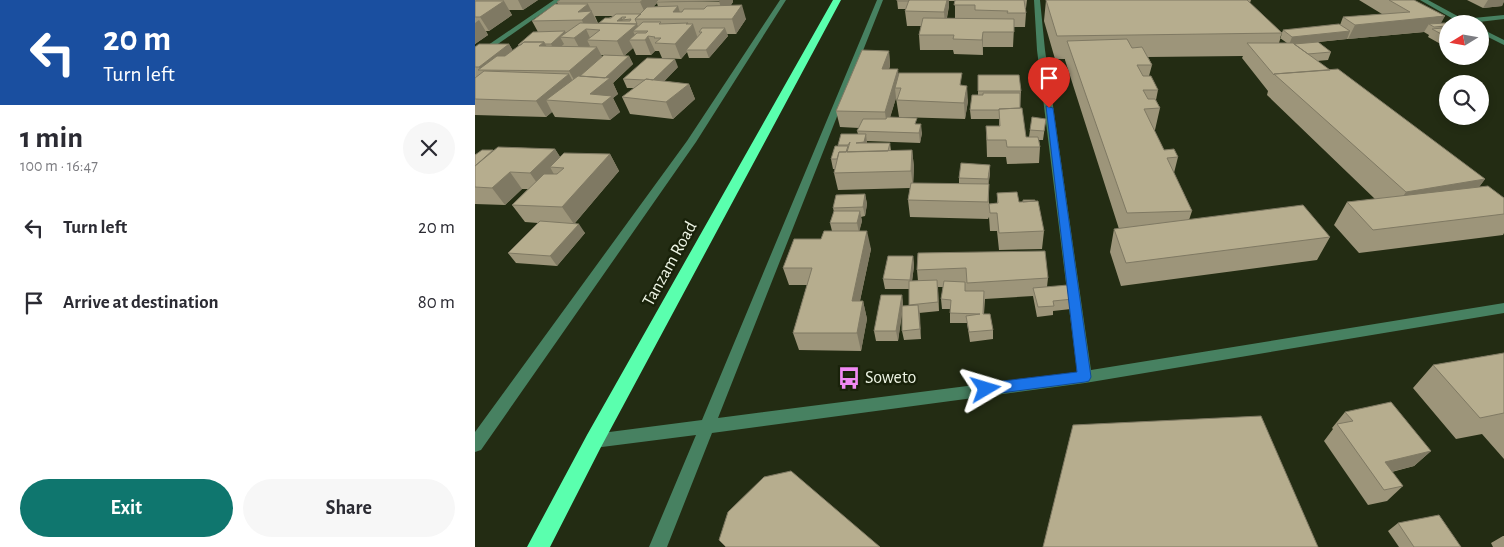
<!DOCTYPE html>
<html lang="en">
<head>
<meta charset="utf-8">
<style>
	body { margin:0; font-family:"Alegreya Sans",sans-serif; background:#f7f7f7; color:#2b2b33; height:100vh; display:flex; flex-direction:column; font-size:19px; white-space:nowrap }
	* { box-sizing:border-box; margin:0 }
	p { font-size:16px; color:#7c7c81 }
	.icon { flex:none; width:28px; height:28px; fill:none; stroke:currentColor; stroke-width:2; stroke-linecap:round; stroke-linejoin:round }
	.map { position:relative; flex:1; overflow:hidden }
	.sheet { display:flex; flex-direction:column; background:#fff; width:475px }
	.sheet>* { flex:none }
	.banner { background:#1a4fa0; color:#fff; overflow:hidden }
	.needle { width:32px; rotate:259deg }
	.buttons { position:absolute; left:964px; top:15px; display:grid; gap:10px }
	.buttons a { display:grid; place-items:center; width:50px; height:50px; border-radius:50%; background:#fff; box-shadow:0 2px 8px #0003; font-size:25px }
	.pin { position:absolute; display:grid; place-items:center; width:42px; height:42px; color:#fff; margin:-51px -21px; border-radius:50% 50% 50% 0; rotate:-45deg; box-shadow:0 0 5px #0007 }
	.pin .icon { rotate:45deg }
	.me { position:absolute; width:55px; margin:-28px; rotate:83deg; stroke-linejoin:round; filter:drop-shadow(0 0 4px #0008) }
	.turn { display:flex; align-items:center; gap:18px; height:105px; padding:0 20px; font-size:22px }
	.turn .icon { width:65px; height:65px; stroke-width:2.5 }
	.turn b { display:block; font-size:35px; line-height:42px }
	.round { display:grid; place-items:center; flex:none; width:52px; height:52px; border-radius:26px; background:#f7f7f7 }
	.overview { display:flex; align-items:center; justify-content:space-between; height:85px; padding:0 20px }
	h1 { font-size:30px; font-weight:700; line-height:38px }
	.primary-button { display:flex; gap:10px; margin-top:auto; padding:10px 20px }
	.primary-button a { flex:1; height:58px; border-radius:30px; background:#0f766e; color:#fff; font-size:20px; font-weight:700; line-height:58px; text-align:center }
	.primary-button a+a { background:#f7f7f7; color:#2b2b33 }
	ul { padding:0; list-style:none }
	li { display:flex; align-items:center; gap:15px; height:75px; padding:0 20px }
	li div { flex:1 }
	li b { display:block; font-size:19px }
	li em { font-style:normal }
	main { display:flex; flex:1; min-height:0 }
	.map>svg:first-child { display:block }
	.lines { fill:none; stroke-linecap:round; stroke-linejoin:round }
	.minor { fill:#478161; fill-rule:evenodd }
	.highway { fill:#5affae; fill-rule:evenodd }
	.wall { fill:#9d957a; fill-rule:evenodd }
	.shaded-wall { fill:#7f7963 }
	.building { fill:#b6ad8e; stroke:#7f7963; fill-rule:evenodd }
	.route { fill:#1a73e8; stroke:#114b97 }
	.labels { text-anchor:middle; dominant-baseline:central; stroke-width:5; stroke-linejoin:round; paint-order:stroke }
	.street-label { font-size:18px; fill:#eef5e5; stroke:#19220a }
	.poi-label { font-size:18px; fill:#eef5e5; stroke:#19220a; text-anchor:start }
</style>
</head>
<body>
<main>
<section class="sheet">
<div class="banner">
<div class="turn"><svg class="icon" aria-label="left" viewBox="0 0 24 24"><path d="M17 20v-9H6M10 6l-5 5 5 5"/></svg><div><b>20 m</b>Turn left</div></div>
</div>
<div class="overview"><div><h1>1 min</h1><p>100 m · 16:47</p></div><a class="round"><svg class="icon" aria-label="close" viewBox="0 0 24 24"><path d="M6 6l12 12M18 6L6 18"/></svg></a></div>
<ul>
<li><svg class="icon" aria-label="left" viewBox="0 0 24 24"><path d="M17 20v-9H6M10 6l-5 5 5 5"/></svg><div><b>Turn left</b></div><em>20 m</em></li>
<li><svg class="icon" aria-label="arrive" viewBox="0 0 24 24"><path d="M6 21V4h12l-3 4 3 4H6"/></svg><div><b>Arrive at destination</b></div><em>80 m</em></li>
</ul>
<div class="primary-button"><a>Exit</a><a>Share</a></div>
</section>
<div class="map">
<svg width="1029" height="547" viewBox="0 0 1029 547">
	<rect width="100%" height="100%" fill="#232c13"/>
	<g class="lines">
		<path class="minor" d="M79,0H86L0,60V54Z
			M305,0H311L221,142L6,450L0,452V432L212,141Z
			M402,0H408L243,418L602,372L562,50L559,0H565L570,50L616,370L1029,303V313L610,383L237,433L192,547H174L221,435L119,448L113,446L111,441L113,436L119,434L227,420Z
			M945,0H953L988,19L1029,15V19L987,24Z
			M1005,28L1029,40V45L1005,33Z"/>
		<path class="highway" d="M358,0H366L126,447L75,547H52L112,435Z"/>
	</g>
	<path class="wall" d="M0,0H63L48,10H34L37,15L14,31H11L13,35L0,44Z
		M85,0L258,2L256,5L271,19L261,34H252L253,36L234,58H214L212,52L206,59L187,58L184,51H180L176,55H161L158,48L149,56H154L158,64L138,83L143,94L138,98L145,112L135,120L80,117L77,112L71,117L0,115V47L34,44L38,51L44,46L43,45L63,32L57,21L83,4L82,2ZM182,3L183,7H179V6ZM120,16H138L123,23ZM126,55L148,56L127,57Z
		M422,0H552L551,8H550L551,13L550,27H539L538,47H508V55L479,54L478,50H445L444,35L446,26H432L430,11L431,9H423ZM474,1H480V18H472L474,6Z
		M571,0H776L775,3L807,33L804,43H812L805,38L808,30L865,25L868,17L907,14L884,0H939L966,23L972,25V47H971L953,37L954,35L949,32L873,39H872L843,42L856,52L853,60L842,61L1010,179L1004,187L1029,198V233L1028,235L884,253L859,225L872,202L900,199L792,95L793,91L767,58L768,56L673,57L677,65L674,76L683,90L681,100L685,108L680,130H679L689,150L703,157L699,173L717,211L714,220L855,237L842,260L646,286L635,252L639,229H644L590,60V59H580L569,21Z
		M992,0H1029L1027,6L1008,8Z
		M414,51L415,66L414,69L423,74L487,85L493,101L490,119L424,117L421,98L415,117L442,124L447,133L445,143L392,141V143H415L416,151L437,150L439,167L438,183L484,184V178L515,174L513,184L514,204L522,203V193L544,202L569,231L567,249L524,250L522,231H515L514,217L513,219L435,217L433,200L435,188L363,190L359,173L360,169H358L356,159L363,146V145L383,134L382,131L384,128L365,127L361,111Z
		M203,67L189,81L214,84L220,99L198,119L155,114L147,97L160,88H152L148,79Z
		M503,75L546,91L545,108L551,137H554L555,130L571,119L568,140H564L565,147L564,163L532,164L531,157H512L511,126H524V119H496L495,110L503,95Z
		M80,149L85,157L135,154L144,171L100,223L110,233L82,266L41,263L33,253L63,223L50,222L37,205L53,189H47L30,205L0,204V155L18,150Z
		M390,194L392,204L390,216L386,217L387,221L384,231L396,249L385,301H388L392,319L386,351L324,350L318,333L332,285H314L308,268L357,231L355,223L359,212L358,208Z
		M443,253L573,278L572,287L598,299L596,309L578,311V315L562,317L558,296L510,299L509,314L518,330V339L495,342L492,323H475V309H467L466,299L468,287H463L464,311L444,313L446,339L429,340L427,331V314L423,341H401L399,331L427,295L428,306H434V289H410L408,279L438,256L439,266L437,281H443L442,270Z
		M1029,353V459L1007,434L981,439L938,388L958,365Z
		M870,412L956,451L939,466L917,472L928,486L912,501L893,505L849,441L858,429L857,428Z
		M923,523L986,547H924L913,531Z
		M1028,536H1029V547H1018L1016,543Z"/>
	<path class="shaded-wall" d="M43,0H63L48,10Z
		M168,0H184L181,2L182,3L179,6L180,8L171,15L165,2Z
		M245,0H258V2L248,15L244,1Z
		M472,0H474V6L470,26L469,12Z
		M1013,0H1029V2L1027,6L1008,8Z
		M29,1L37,15L14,31L5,17Z
		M113,4L124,26L111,29L103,12Z
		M267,5L271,19L261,34L257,19Z
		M203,6L207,19L198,12Z
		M970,16L964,27L954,24L949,32L873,39L880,25Z
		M147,17V20L150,25L142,21Z
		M4,20L13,35L0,44V23Z
		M213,23L215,28L218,24L223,39L211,50L212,52L206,59L200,44Z
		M162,24L165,31H158L162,40H154L158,48L149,56L142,41Z
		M250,28L253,36L234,58L231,50Z
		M111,29L116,40H112L115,46L107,53L99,38Z
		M90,31L93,38L85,37L89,44L80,52L76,44Z
		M875,31L872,39L814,45L817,37Z
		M508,32V55L507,40Z
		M173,36L180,51L176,55L170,40Z
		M69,42L78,57L64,46Z
		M34,44L43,59L5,70L4,67Z
		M122,47L130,62L103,87L94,71Z
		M414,51L415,66L409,85L407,69Z
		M154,56L158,64L138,83L143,94L138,98L145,112L135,120L127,104L115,94L128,80Z
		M200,59L203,67L182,89L178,80Z
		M423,69L425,85L420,88L421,98L412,128L410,112Z
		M94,74L102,89L71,100L77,112L71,117L61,101Z
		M214,84L220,99L198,119L191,102Z
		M492,86L493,101L490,119L489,103Z
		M446,124L447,133L445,143L444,133Z
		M391,134L392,143H381Z
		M80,149L91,166L75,167L80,176L67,190L55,173Z
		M437,150L439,167L438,188L436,171Z
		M135,154L144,171L99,224L87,207Z
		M515,165V174L513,189V179Z
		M35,172L47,189L30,205L17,188Z
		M1010,179L993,202L916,214L931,192Z
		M390,194L392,204L390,216L388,207Z
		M385,211L387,221L384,233L382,223Z
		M104,224L110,233L82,266L75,256Z
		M392,231L396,249L381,319L377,301Z
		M438,256L439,266L436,289L435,280Z
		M427,295L428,304L423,341L421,331Z
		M388,301L392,319L386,351L382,333Z
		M443,305L445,314L446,339L445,329Z
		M956,451L939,466L899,476L910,462Z"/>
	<path class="building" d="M85,0H168L165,2H82Z
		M183,0H245L244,1L181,2Z
		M422,0H434V1H422Z
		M434,0H472L469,12L430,11Z
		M480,0H549L551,13H532L533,11L500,10V5H479Z
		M571,0H772L807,33L582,36Z
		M914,0H939L970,16L880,25L868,17L935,12Z
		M0,1H29L5,17H0Z
		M80,4H113L103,12L117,11L107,20L57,21Z
		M267,5L257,19H160L172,7L203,6L198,12H207L209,9H229L232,6Z
		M141,14H166L160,19L162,24L124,23L130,18H136ZM147,17H151L147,20L156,19L155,21H142Z
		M448,18L539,19V32H508L507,40L478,39L479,35H444Z
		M168,22H186L184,24L213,23L211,24H218L200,44L180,43L186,38H179L180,37L173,36L170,40H154L162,33H171L173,31H158Z
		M105,23L162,24L142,41L112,40L125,30L111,29L99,38L85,37Z
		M970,23L972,25V26L959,27L954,24Z
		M864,24L875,31L817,37L808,30Z
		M227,28H250L231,50H211L227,32H224Z
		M967,28L972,30V37L957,29Z
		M90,31L76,44H70L69,42H49L46,45H43L58,32Z
		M652,39L657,48L667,47L677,65H662L668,76H676L683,90H668L673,99H680L685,108L669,109L689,150L699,149L703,157L692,158L717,211L652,213L592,41Z
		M49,42H69L64,46L122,47L94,71L3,70L22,56H30Z
		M843,42L856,52L833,54L819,44Z
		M772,43H818L855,70L799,74V75Z
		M4,44H34L4,67H0V47Z
		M387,50L414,51L407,69H423L410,112L361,111Z
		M129,55L154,56L130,78L105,76Z
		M172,58L200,59L178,80L171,79L170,80L148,79Z
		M863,69L1010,179L931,192L799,74Z
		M9,71L94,74L61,101L0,99V78Z
		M424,73H487L485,85L492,86L489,103L422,100L426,88H420Z
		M503,75H544L546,91H503Z
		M103,76L135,78L115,94L137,96L127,104L71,100Z
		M171,79L214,84L191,102L147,97Z
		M508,93H545V108L524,109V110H495L497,95H508Z
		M547,108L551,137H563L565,147H532L531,140H512L511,126H525L524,109Z
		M412,117L442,118L440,124H446L444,133L382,131L388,119H411Z
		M557,117L571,119L569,131L555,130Z
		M366,134H391L389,142L381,143H415L413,151L372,152L375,142L373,145H363Z
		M360,146H373L371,152H364L362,159H356Z
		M23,147L80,149L55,173L35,172L17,188L0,187V166Z
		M7,150H18L0,166V155Z
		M437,150L436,171L359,173L364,152Z
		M89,153L135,154L87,207L37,205L69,174H82L89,168L75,167Z
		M486,163L515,165L513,179L484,178Z
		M436,183L514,184L513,202L433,200Z
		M1013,186L1029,198V214L898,230L872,202Z
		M542,192L544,202L563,201L569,231L524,233L522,213H515L514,204L523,203L522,193Z
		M390,194L388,207L358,208L361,195Z
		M548,200H560V201L548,202Z
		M828,205L855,237L651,263L639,229Z
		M359,211H385L382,223H355Z
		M65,221L104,224L75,256L33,253Z
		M349,231H392L377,301H388L382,333H318L337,268H308L319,239H346Z
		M570,251L573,278L492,283L491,268L442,270L443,253Z
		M413,256H438L435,280L408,279Z
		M462,280L463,302L434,305V281Z
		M469,281L490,282V291H509L508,314H515L518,330L494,332L491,316L505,314L475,313L476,300L466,299Z
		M593,285L598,299L578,301L579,306L563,307L558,288Z
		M406,295H427L421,331H399Z
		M443,305L445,329L427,331V306Z
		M1029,353V413L1005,418L958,365Z
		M916,402L956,451L910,462L928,486L909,490L862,424L878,421L870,412Z
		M786,416L843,547H568L598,425Z
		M316,471L405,547H251L244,540L253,512L289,477Z
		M964,515L986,547H939L923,523Z"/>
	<path class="route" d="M571,106L578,108L616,377L614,381L610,382L511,395L506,393L504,389L506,385L511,383L602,372Z"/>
	<defs>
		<symbol id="bus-bare" viewBox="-9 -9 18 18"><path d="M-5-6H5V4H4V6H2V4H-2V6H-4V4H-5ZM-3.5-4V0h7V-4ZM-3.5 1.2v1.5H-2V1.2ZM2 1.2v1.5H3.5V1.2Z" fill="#f18af4" stroke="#19220a" stroke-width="2.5" paint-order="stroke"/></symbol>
	</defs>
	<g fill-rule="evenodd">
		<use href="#bus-bare" x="358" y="362" width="32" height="32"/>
	</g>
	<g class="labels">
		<g class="street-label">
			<text transform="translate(195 264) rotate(-61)">Tanzam Road</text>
		</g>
		<g class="poi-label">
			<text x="390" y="378">Soweto</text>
		</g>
	</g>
</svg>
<div class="buttons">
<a><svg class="needle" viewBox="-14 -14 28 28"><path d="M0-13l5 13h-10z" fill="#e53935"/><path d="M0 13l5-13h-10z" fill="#7c7c81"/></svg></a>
<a><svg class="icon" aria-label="search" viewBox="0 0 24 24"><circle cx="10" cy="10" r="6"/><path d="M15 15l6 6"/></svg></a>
</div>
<div class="pin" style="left:574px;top:108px;background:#d93025"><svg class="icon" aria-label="arrive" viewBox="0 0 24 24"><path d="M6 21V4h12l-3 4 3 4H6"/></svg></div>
<svg class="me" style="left:511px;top:389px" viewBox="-20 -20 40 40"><path d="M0-17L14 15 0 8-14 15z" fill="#1a73e8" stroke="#fff" stroke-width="4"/></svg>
</div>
</main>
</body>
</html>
